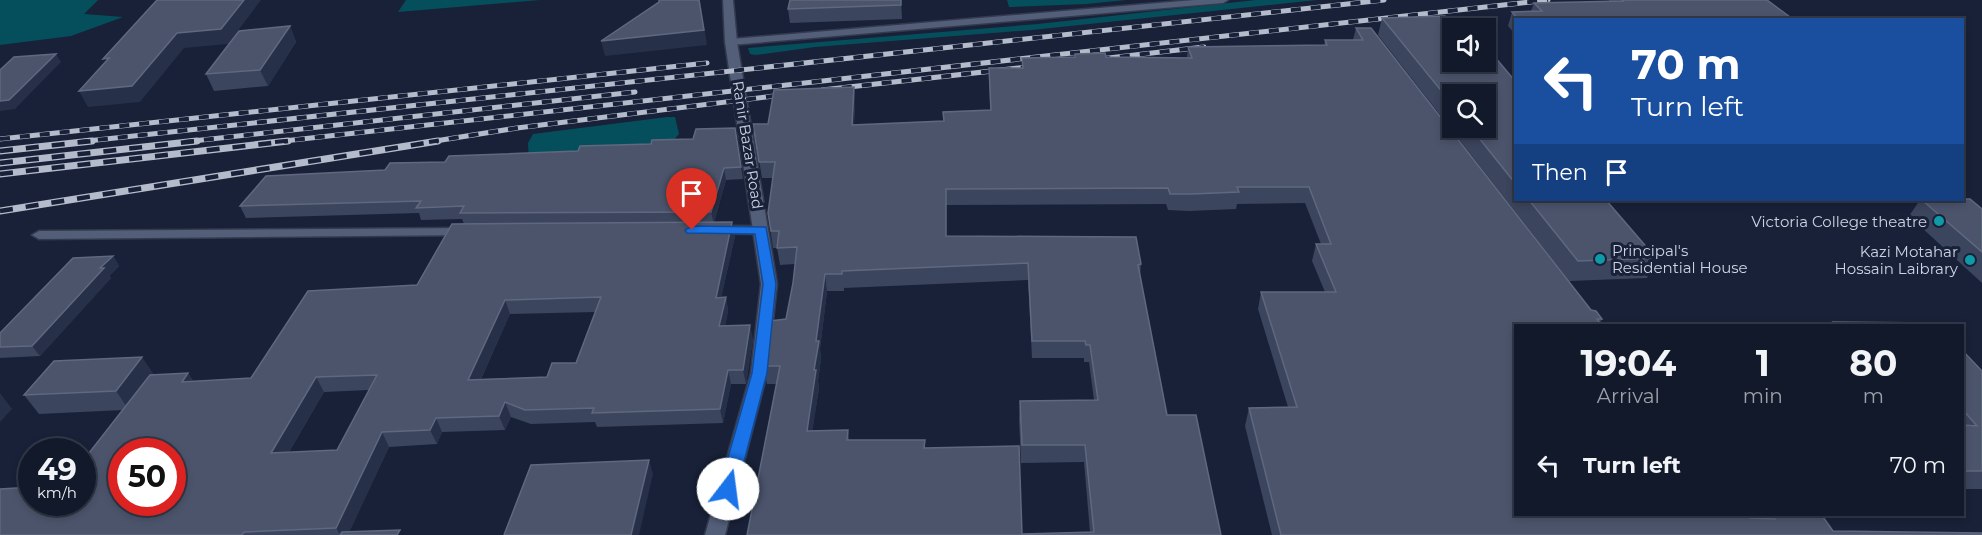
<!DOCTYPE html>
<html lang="en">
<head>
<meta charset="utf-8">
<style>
	body { margin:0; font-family:Montserrat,sans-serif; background:#1f2636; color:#f1f3f6; height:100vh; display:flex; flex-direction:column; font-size:22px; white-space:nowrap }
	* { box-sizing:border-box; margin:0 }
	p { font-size:20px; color:#9ca0a8 }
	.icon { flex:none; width:33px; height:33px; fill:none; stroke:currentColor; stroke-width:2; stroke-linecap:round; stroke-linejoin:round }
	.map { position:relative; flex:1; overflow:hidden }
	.side { position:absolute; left:1514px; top:324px; width:450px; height:192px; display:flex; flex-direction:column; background:#12192a; border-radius:0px; box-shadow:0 3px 9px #0003,0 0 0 2px #313847 }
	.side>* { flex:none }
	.guide { position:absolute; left:1514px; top:18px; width:450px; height:183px; border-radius:0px; box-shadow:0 3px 9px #0003,0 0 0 2px #313847; background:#1a4fa0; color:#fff; overflow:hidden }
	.tools { position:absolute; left:1442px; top:18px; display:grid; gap:12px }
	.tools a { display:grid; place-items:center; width:54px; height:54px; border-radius:0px; background:#12192a; box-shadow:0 3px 9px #0003,0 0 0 2px #313847; font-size:30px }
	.speed { position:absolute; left:18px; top:438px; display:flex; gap:12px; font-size:30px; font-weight:700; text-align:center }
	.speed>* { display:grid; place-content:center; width:78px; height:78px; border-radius:50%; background:#12192a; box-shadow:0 3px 9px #0003,0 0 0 2px #313847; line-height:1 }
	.speed small { font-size:15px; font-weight:400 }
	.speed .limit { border:9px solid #d22; background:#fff; color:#111 }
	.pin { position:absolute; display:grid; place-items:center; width:51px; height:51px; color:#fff; margin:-62px -26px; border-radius:50% 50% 50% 0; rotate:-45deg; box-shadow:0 0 6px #0007 }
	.pin .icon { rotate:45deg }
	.me { position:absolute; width:66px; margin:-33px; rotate:15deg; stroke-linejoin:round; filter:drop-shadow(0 0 4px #0008) }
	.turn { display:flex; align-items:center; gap:21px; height:126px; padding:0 18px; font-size:27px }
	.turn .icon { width:78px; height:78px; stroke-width:2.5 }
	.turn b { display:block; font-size:42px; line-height:51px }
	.then { display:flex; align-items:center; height:57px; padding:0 18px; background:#0003; gap:12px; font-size:22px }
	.eta { display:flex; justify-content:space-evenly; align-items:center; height:102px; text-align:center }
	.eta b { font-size:36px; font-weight:700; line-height:42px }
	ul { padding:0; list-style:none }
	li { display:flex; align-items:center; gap:18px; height:78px; padding:0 18px }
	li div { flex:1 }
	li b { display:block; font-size:22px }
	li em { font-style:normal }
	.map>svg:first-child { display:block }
	.water { fill:#054f5d }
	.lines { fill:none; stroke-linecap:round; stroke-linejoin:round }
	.street-casing { stroke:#343a4d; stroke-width:3 }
	.secondary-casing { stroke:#343a4d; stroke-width:3 }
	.street { fill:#535e79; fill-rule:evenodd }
	.secondary { fill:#535e79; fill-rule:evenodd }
	.rail-far1-casing { stroke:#b4bccc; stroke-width:5 }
	.rail-casing { stroke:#b4bccc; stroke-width:7 }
	.rail-far1 { stroke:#182138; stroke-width:4; stroke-dasharray:10; stroke-linecap:butt }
	.rail { stroke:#182138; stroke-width:4.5; stroke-dasharray:13; stroke-linecap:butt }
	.wall { fill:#3b455d; fill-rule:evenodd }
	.shaded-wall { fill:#263048 }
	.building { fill:#4b546b; stroke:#5f687e; stroke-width:1.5; fill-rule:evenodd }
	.route { fill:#1a73e8; stroke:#114b97; stroke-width:1.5 }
	.culture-dot { fill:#0f9aa8; stroke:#182138; stroke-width:2 }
	.labels { text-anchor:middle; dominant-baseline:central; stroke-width:6; stroke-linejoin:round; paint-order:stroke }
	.street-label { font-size:15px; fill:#ccd3e2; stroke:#182138 }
	.poi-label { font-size:15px; fill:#ccd3e2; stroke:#182138; text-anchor:end }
</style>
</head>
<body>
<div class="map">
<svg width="1982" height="535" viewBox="0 0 1982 535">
	<rect width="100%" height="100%" fill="#182138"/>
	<path class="water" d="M0,0H98L84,14L123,17L71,36L0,45Z
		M406,0H540L398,12Z
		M1007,0H1126L1086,4L1012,7H1009Z
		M1256,0H1317L1032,30L815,47L756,55L750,54L748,48L1038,24Z
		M667,117H675L679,134L673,141L529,160L528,143L533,134Z"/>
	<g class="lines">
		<defs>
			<path id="street" d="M1194,0H1228L1223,3L731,45L725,42L731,39Z
				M713,226H761L768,230L761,234L708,233L706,230Z
				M467,228L472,229L474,232L472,235L39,239L32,235L39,231Z"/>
			<path id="secondary" d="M723,0H733L737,42L777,284L767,373L725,535H705L751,373L761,284L725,42Z"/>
		</defs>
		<use href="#street" class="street-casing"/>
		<use href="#secondary" class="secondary-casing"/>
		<use href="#street" class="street"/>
		<use href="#secondary" class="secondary"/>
		<defs>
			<path id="rail-far1" d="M1100,59L1204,47
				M822,90L1037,66
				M0,139L707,63
				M78,142L1384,0
				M184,142L635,92
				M275,142L1548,0
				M429,142L517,128L790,94"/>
			<path id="rail" d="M0,151L92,141
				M0,163L197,141
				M0,174L288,141
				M0,211L438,141"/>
		</defs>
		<use href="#rail-far1" class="rail-far1-casing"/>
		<use href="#rail" class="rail-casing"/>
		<use href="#rail-far1" class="rail-far1"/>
		<use href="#rail" class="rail"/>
	</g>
	<path class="wall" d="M901,0L902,19L790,23L788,9Z
		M1609,0H1767L1794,20H1515V34L1508,26L1512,12L1531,11L1534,3L1609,2Z
		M1382,18L1456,28L1515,81V200H1610L1608,203L1656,258L1647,278L1569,281L1378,35ZM1452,94L1485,128H1452Z
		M290,26L296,42L268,86L214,91L206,74Z
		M1356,28L1591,310L1602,319L1515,514L1752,518L1750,514H1821L1833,531L1982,535H1272L1245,426L1249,408L1288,407L1258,309L1261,292H1325L1312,261L1316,244H1321L1305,203L1237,204L1236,209L1189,211L1168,210L1166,204L946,205V236L1141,264L1140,276L1167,415L1221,535H747L776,384H767L764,366L786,319L793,283L795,264L780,265L777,248H773L768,213L773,178H762L753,124H768L854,87L855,103L854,125L944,121L990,110L989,68H1022V58L1075,57V54L1106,57L1187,58L1188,47L1324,46L1325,40H1353ZM1028,280L1032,358H1084V362H1089L1094,400L1020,401L1019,419L1021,463L1084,462L1090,532L1022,534L925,448V440H849L848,430L812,431L819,388L818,381L821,359L820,349L827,291H844V288Z
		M735,128L743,179L726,180L714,222H732L735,236L721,298L726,297L728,311L725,326L753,339L746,384H731L723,423L597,427L595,422L531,424L511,417L505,430L442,432L437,444L389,447L349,532L402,535H0L82,502L123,410L39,414L24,395L154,375L188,373L193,381L251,378L417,285L464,224L462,219L421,220L419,213L246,218L240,206L385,170L445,162L578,151L693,139ZM595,312L576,363L547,377L481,379L510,314ZM369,390L337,450L289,452L324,392Z
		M1920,200H1962L1982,209V283L1909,216Z
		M113,256L119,266L109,276L111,278L40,356L0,358V333Z
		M1962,350L1982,371V489H1962Z"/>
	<path class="shaded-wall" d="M244,0H261L228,44L184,48L140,102L88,107L79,91L177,33Z
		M700,0L707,45L605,56L601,41Z
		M290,26L296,42L268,86L260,70Z
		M56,54L61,62L15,109L0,111V101Z
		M854,87L855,103L853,140L852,125Z
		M724,168L726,180L714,224L711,212Z
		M732,222L735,236L718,312L716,298Z
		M113,256L119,266L109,276L111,278L40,356L32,346L100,268Z
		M825,274L827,291L820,349L821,359L818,381L819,388L810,448L807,431L814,370L816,341Z
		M726,297L728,311L722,341L719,326Z
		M505,300L510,314L474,394L468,380Z
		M750,325L753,339L746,384L743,370Z
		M142,357L155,376L129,410L116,391Z
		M728,370L731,384L723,423L720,409Z
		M188,373L197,388L182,382Z
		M316,377L324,392L280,467L271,453Z
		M0,393L12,409L0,422Z
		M505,402L511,417L505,430L499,416Z
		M436,418L442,432L437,444L430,430Z
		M382,432L389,447L348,535H340L336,528Z
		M649,460L653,474L639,535H631Z"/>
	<path class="building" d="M157,0H244L221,29L177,33L132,86L79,91L109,58L103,59Z
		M659,0H699L704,30L601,41L659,2Z
		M790,0H901V5L788,9Z
		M1622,0H1767L1794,20H1657L1655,18L1654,20H1519L1512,12L1542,11L1534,3L1623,1Z
		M1445,16L1456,28H1452V62H1485V45L1515,81V183L1471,128H1485V94H1452V104L1382,18Z
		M290,26L260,70L206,74L239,31Z
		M1356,28H1371L1591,310L1596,311L1602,319H1597L1602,326H1515V514H1748L1750,518L1775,519L1772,514H1821L1833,531L1982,533V535H1281L1249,408L1297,407L1261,292H1336L1316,244H1331L1309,187H1237L1239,192L1192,194H1170L1168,188L946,189V236L1136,237L1141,264L1138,265L1167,415H1196L1221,535H747L780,366H764L770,321L786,319L793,283L797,247L777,248L779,231H771L768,213L775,162H759L753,124H768L774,90L854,87L852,125L944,121L943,112L991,110L989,68H1023L1022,58L1075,57V54L1105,53L1106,57L1192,58L1188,47L1327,45L1325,40H1363ZM1028,263L1032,341H1085L1086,345H1090L1098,400L1020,401L1022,445H1085L1094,532L1022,534L1019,446L924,448L925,440H847L848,430L807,431L816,370H814L819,341H816L825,274H842V271Z
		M56,54L9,100L0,101V70L14,57Z
		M735,128L741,167L724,168L711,212L460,213L464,206L416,208L421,201L240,206L266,176L385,170L390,163L445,162L449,156L578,151L580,146L651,144L652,140L693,139L696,129Z
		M1962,199H1970L1982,209V252L1922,200Z
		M1529,200H1606L1656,258L1578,261Z
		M732,222L716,298L726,297L719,326L750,325L743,370H728L720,409L592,413L594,408L525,410L505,402L499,416L436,418L430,430L382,432L336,528L244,532L242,535H0V489L32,487V502H82V462L150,375L188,373L182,382L251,378L308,291L417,285L452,224ZM601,297L576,363H552L547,377L468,380L505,300ZM377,375L337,450L271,453L316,377ZM122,452H172V502H122Z
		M113,256L100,268H104L32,346L0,347V333L73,258Z
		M1833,322L1936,323L1938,326H1836Z
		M1962,350L1982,371V471H1962V425L1977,426L1962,409Z
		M142,357L116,391L24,395L54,361Z
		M649,460L631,535H504L531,465Z
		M400,530L397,535H340L342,532Z"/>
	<path class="route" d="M692,226L766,227L776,284L767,373L737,489L734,494L728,495L722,494L719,489L752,373L763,284L755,234L687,233L685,230Z"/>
	<g class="culture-dot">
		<circle cx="1939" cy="221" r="6"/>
		<circle cx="1600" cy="259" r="6"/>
		<circle cx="1970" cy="260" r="6"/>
	</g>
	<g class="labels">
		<g class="street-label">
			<text transform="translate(748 145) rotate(81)">Ranir Bazar Road</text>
		</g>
		<g class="poi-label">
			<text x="1927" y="221">Victoria College theatre</text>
			<text x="1612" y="250" text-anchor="start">Principal's<tspan x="1612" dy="17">Residential House</tspan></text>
			<text x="1958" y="251">Kazi Motahar<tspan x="1958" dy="17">Hossain Laibrary</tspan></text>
		</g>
	</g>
</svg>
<div class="tools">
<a><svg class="icon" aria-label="sound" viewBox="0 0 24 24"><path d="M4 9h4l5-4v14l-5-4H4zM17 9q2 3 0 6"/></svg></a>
<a><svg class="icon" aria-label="search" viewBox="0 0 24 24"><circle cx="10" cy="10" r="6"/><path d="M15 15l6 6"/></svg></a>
</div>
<div class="speed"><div>49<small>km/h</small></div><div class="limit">50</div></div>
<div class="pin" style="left:692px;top:230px;background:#d93025"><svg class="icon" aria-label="arrive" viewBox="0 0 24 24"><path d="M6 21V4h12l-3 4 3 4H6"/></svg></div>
<svg class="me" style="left:728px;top:489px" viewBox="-20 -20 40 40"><circle r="19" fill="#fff"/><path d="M0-13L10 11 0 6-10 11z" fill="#1a73e8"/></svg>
<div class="guide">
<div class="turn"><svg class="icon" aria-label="left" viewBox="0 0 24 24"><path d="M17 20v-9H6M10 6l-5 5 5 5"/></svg><div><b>70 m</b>Turn left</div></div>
<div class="then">Then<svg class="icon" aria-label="arrive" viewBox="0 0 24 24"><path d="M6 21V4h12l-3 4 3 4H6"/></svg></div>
</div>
<section class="side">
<div class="eta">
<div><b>19:04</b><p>Arrival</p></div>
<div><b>1</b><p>min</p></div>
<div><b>80</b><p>m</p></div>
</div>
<ul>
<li><svg class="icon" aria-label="left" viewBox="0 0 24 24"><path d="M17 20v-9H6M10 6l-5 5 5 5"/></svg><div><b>Turn left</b></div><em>70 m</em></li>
</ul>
</section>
</div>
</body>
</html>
